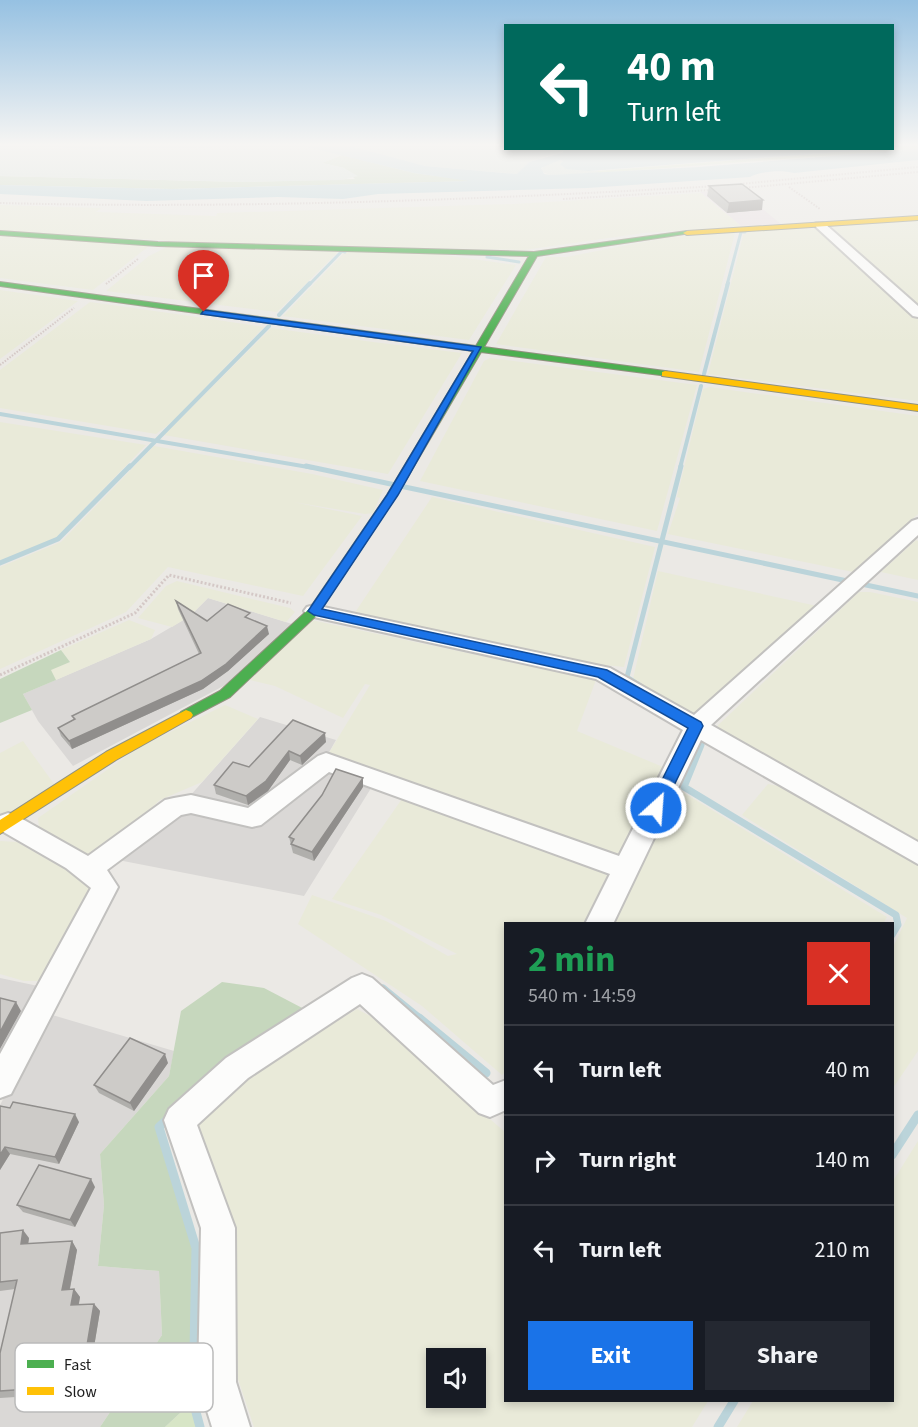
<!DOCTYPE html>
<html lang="en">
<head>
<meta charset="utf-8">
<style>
	body { margin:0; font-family:"Source Sans 3",sans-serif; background:#242831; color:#f1f3f6; height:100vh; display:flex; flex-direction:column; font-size:22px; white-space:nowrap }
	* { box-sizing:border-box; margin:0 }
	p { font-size:20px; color:#9ea1a6 }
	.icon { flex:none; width:33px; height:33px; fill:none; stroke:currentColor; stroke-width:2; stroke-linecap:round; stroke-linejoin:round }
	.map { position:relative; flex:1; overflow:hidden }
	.drawer { position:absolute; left:504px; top:922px; width:390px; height:480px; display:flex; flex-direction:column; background:#171b24; border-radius:0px; box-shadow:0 3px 9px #0003 }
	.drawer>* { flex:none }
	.hud { position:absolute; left:504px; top:24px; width:390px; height:126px; border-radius:0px; box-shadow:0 3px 9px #0003; background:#00695c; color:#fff; overflow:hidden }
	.controls { position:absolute; left:426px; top:1348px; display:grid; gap:12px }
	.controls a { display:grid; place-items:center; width:60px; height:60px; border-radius:0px; background:#171b24; box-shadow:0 3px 9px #0003; font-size:30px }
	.pin { position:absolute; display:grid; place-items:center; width:51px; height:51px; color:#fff; margin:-62px -26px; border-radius:50% 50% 50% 0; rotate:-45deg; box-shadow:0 0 6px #0007 }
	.pin .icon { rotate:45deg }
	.me { position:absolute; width:66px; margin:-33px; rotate:26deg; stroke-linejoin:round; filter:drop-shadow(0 0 4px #0008) }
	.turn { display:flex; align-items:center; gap:21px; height:126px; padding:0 24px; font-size:27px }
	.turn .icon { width:78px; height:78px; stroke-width:2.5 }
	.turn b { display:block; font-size:42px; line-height:51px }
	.round { display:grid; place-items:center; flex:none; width:63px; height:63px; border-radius:0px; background:#242831 }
	.headline { display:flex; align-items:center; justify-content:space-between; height:102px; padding:0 24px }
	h1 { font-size:36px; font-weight:700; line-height:45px; color:#1e9e55 }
	.button { display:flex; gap:12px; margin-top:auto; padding:12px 24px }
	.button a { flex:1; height:69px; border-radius:0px; background:#1a73e8; color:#fff; font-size:24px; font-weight:700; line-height:69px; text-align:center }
	.button a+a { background:#242831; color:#f1f3f6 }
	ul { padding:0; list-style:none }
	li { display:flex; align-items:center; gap:18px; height:90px; padding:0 24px; border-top:2px solid #363941 }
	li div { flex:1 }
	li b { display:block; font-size:22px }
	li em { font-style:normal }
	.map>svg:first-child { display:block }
	.residential { fill:#dad8d6 }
	.industrial { fill:#e8dfe3 }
	.farmland { fill:#e9ead9; fill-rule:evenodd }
	.grass { fill:#d7e5c6 }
	.forest { fill:#c6d7bd }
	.wetland { fill:#d4e0d9 }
	.water { fill:#bbd4da }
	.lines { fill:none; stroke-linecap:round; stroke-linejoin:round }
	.stream-far4 { stroke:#bbd4da; stroke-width:3 }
	.stream-far3 { stroke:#bbd4da; stroke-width:4 }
	.stream-far2 { stroke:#bbd4da; stroke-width:5 }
	.stream-far1 { stroke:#bbd4da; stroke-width:7 }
	.stream { stroke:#bbd4da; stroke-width:9 }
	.street-casing { stroke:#c2c1bf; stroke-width:4 }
	.fast-casing { stroke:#91927f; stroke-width:2 }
	.slow-casing { stroke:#91927f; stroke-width:2 }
	.path-far1 { stroke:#d4c8c6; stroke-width:2; stroke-dasharray:1.5 1.5; stroke-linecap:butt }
	.path { stroke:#d4c8c6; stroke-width:3; stroke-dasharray:2 2; stroke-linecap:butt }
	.street { fill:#fcfcfb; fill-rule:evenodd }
	.fast { fill:#4caf50; fill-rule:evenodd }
	.slow { fill:#ffc107; fill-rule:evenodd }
	.wall { fill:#b0afac }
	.shaded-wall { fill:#908e8c }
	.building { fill:#cdcbc8; stroke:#908e8c; stroke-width:1.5 }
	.route { fill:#1a73e8; stroke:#114b97; stroke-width:1.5 }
	.key { fill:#fff; stroke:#bbb; stroke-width:1.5 }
	.key-label { font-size:16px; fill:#1c1c1c }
</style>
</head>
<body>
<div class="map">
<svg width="918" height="1427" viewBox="0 0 918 1427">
	<rect width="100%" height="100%" fill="#ebe9e5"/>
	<path class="residential" d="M208,598L292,624L229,683L73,766L38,721L23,694L151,639L190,616Z
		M260,717L336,740L327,756L249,810L189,797Z
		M337,770L373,785L304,896L118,860L174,814L198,811L253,823L318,773Z
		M0,978L43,987L0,1067Z
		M49,1014L174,1051L169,1076L100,1154L104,1205L98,1266L159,1271L162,1335L100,1427H0V1105Z"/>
	<path class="industrial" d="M738,189L781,224L741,226L700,192Z"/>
	<path class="farmland" d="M701,193L741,226L644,233L524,250L192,242L0,231V205L101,208L96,212L216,216L217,213L514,204Z
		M918,221V306L832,227Z
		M816,228L918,319V401L708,374L744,232Z
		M735,233L699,372L496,344L546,257H566L670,237Z
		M0,236L149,246L93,290L0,278Z
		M167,247L338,252L277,312L106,291L149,256Z
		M345,252L437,254L516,265L469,340L283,316Z
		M0,290L78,301L0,359Z
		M90,302L183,315L264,327L172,422L156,434L0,408V370Z
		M271,328L373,342L462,353L388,474L164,435Z
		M490,358L697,385L657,531L420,481L484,361Z
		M709,387L918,416V514L853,572L668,534L680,498L677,497L703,389Z
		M0,422L146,445L55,539L0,561Z
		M154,446L312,474L383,490L373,513L365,514L293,502L362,516L303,596L168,567L126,612L0,669V567L61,542Z
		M432,497L655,547L624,667L595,664L354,614Z
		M916,540L918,541V580L881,572Z
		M658,571L817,606L694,715L633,679Z
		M177,581L290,608L295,612L286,622L208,598L190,616L172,627L138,618L166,586Z
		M859,592H870L918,602V846L714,729Z
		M129,620L155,630L151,639L56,680L50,670L70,662L61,650Z
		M311,620L596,680L577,731L663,767L626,856L611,859L327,756L370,685L365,684L343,718L275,686L250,680Z
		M225,705L258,719L202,782L160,800L100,855L85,856L39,828L38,818L140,747Z
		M23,741L54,784L0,818V753Z
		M768,784L778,786L918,865V1051L893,1088V947L907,918L742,815Z
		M676,788L887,917L883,924H615Z
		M404,796L606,869L613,881L590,924H506V1071L502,1075L422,1006L298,924L312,895L386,921L448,956L457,954L381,915L332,899Z
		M0,841L17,842L89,883V893L45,975L38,981H24L0,974Z
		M357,1009L370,1016L505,1132L506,1401H708L692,1427H254L234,1367L195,1121L237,1081ZM436,1359H476V1398H436Z
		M918,1141V1427H737L753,1401H892L893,1181Z"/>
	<path class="grass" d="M918,144V149L599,173L597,171L892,148Z
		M193,1401L200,1427H165Z"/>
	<path class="forest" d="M342,155L414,173L474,181L172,189L0,185V176L244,182L355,179L344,168L322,163Z
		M61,650L70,662L51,670L56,680L23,694L32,710L0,723V679Z
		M222,982L264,988L308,1011L216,1071L160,1127L196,1248L193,1401L165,1427H100L162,1335L159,1271L98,1266L104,1205L100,1154L169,1076L181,1011Z"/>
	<path class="wetland" d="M343,144H505L506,148L565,150L529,162L518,174L425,166Z
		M0,145L87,149L278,145L313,147L342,155L322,163L344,168L358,176L342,180L244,182L0,176Z
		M560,160L574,170L597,171L599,173L550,175L540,171L545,165Z"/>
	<path class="water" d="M0,144H343L425,166L517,174L529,162L562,153L565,149H877L588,171L566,169L560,164L563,161L560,160L541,168L544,174L550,175L699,167L918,149V160L794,173C782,170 761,171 750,177L587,188L378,194L343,199L278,197L146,201L0,194V185L172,189L469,181L414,173L303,146L87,149Z"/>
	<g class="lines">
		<path class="stream-far4" d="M487,257L519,262
			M309,285L342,251L345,252
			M727,285L741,232H745"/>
		<path class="stream-far3" d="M279,315L310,283
			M704,374L728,283
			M0,414L314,468
			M129,468L269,326
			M680,468L701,386"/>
		<path class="stream-far2" d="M306,466L918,596
			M0,563L58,539L130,466
			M641,686L627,677L681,466"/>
		<path class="stream-far1" d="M701,745L684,787L896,915L898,925L892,935
			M383,988L421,1019"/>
		<path class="stream" d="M419,1018L486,1073
			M170,1117L159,1127L196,1248L193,1401L200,1427
			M892,1155L918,1115
			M718,1427L734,1401"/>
		<defs>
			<path id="street" d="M816,223H824L918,306V317L913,316L816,227Z
				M918,519V535L711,725L918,842V864L701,740L613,924H585L610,874L329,772L261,825L252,827L191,813L181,815L107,870L118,887L11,1094L0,1098V1054L91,888L66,868L0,830V816L8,813L17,816L88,856L165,800L174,798L191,795L248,808L318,756L326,753L619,856L683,730L596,679L314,617L307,615L304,611L307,607L314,605L610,668L694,715L912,521Z
				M362,974L372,978L493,1085L506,1080V1110L490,1117L479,1113L360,1004L248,1078L197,1125L235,1228L236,1382L250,1427H212L198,1382L201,1228L164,1120L169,1109L226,1058L352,978Z"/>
			<path id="fast" d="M0,231L158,242L534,252L687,231L691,233L537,256L484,347L665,371L668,372V376L481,352L397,495L318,614L230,697L186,720L181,718L179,715L181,712L220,691L310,608L387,495L473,351L0,286V282L476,346L529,256L158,246L0,235Z"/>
			<path id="slow" d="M918,216V220L687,235L683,233L687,231Z
				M665,371L918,405V411L662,376V372Z
				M186,710L191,712L193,715L191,718L116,760L0,834V820L106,752Z"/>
		</defs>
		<use href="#street" class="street-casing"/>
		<use href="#fast" class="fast-casing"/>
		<use href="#slow" class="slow-casing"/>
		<path class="path-far1" d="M740,184L918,167
			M789,187L820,209
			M743,188L918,172
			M563,199L711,190
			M0,203C239,209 478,200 717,186
			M106,284L138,259
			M0,365L74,308"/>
		<path class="path" d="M0,675L135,613L169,575L291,603"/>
		<use href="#street" class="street"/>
		<use href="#fast" class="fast"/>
		<use href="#slow" class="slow"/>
	</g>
	<path class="wall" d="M709,186L762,210L727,213L707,196Z
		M176,601L207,621L251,619L269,634L228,671L203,689L72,749L61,736L58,728L74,720L72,716L199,654L178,609Z
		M293,720L326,742L302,765L290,760L268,791L248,805L216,794L214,785L249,767Z
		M363,787L314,861L293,853L289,837Z
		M168,1063L134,1111L99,1093L94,1085Z
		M0,1106L79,1122L59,1164L10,1154L0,1170Z
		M95,1187L75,1227L23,1212L17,1205Z
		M0,1233L29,1238L28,1244L72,1241L77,1250L70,1289H74L80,1297L79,1304H94L100,1311L89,1377L66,1378L63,1394L0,1398V1353L15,1289L0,1291Z"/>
	<path class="shaded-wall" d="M763,200L762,210L727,213L729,203Z
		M267,626L269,634L228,671L203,689L72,749L69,741Z
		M325,733L326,742L302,765L300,756Z
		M289,751L290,760L268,791L248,805L246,796Z
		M363,778V787L314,861L312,852Z
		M16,1002L21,1011L0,1049V1032Z
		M165,1054L168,1063L134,1111L130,1103Z
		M75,1114L79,1122L59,1164L55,1157Z
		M5,1147L10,1154L0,1170V1155Z
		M91,1179L95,1187L75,1227L70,1220Z
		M23,1230L29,1238L27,1252L21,1244Z
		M72,1241L77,1250L68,1298L62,1290Z
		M74,1289L80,1297L77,1313L71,1305Z
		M94,1304L100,1311L89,1377L83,1369Z
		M60,1371L66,1378L63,1394L57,1387Z"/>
	<path class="building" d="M742,184L763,200L729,203L709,186Z
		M176,601L207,621L228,604L250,613L245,617L267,626L226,664L201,681L69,741L58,728L75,719L72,716L201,653Z
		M293,720L325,733L300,756L289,751L266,781L246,796L214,785L233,762L249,767Z
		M336,769L363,778L312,852L291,844L294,839L289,837L322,795Z
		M0,998L16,1002L0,1032Z
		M130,1038L165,1054L130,1103L94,1085Z
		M13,1102L75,1114L55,1157L5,1147L0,1155V1106L10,1108Z
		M39,1165L91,1179L70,1220L17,1205Z
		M23,1230L21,1244L72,1241L62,1290L74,1289L71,1305L94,1304L83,1369L60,1371L57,1387L0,1391V1353L17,1280L0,1282V1233Z"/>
	<linearGradient id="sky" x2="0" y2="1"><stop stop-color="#96c1e2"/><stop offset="0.42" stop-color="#f6f5f3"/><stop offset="1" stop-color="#f6f5f3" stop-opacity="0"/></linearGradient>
	<rect width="918" height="344" fill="url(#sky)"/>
	<path class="route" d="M204,310L481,347L398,495L322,609L607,670L701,722L703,726L661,812H651L648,808L688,728L598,677L314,615L308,611L387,495L473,351L201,314Z"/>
	<rect x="15" y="1343" width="198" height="69" rx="9" class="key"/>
	<rect x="27" y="1360" width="27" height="8" fill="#4caf50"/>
	<rect x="27" y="1387" width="27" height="8" fill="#ffc107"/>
	<g class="key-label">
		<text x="64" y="1370">Fast</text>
		<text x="64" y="1397">Slow</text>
	</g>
</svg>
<div class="controls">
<a><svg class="icon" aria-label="sound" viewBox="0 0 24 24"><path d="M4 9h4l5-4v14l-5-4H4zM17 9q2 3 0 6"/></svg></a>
</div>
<div class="pin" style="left:204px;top:312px;background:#d93025"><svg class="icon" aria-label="arrive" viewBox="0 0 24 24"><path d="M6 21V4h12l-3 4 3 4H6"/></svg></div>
<svg class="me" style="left:656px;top:808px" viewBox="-20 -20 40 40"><circle r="17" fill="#1a73e8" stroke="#fff" stroke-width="3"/><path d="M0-11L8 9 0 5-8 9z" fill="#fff"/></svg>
<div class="hud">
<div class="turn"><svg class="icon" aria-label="left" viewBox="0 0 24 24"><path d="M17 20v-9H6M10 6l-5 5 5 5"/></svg><div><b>40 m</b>Turn left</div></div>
</div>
<section class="drawer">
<div class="headline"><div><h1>2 min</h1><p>540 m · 14:59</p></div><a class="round" style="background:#d93025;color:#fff"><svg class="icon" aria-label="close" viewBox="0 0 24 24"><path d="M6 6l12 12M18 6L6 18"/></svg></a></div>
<ul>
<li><svg class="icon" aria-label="left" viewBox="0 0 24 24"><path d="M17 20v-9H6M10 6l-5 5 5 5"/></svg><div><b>Turn left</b></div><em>40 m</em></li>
<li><svg class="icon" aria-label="right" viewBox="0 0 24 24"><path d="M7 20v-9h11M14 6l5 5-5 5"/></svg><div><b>Turn right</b></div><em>140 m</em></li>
<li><svg class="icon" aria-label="left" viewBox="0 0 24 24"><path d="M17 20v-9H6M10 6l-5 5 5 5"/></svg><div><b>Turn left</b></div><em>210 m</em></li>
</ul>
<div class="button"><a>Exit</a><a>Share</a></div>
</section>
</div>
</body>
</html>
